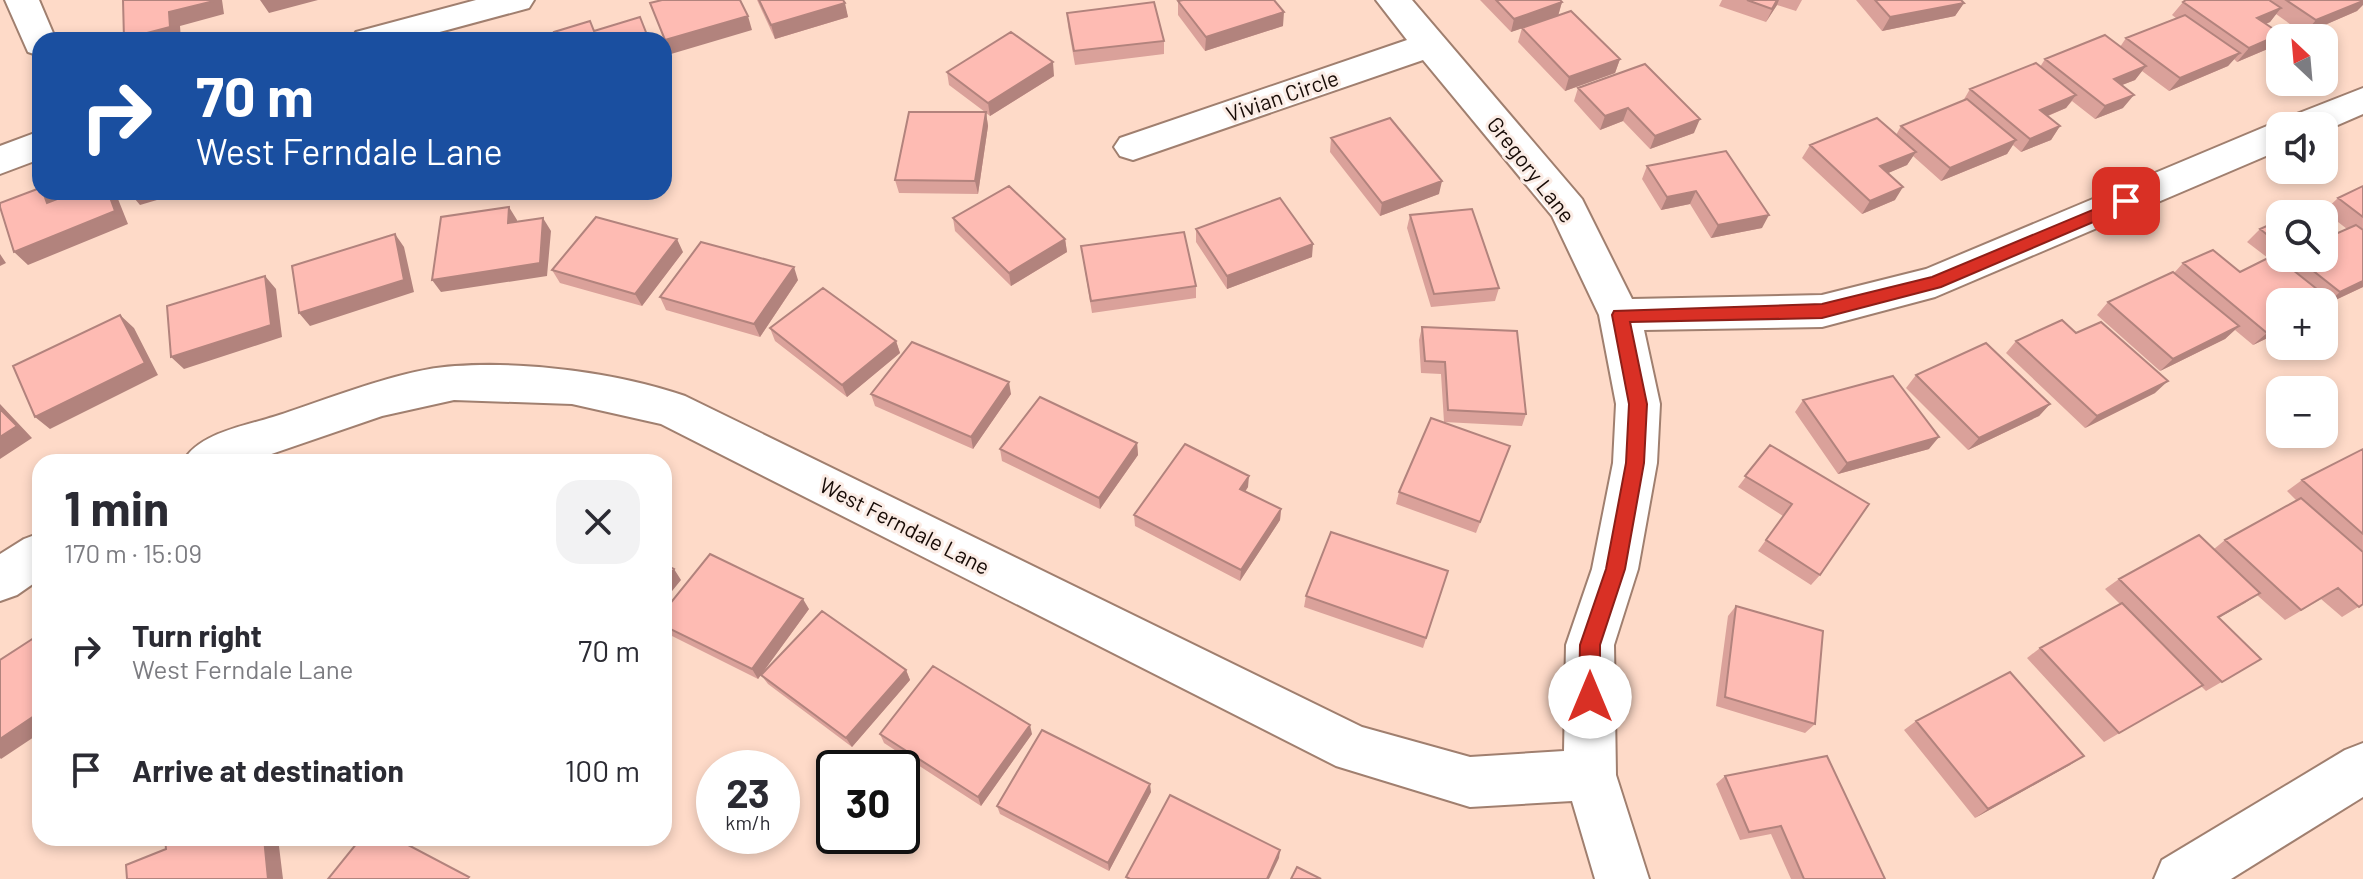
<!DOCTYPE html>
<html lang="en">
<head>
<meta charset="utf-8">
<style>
	body { margin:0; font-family:Barlow,sans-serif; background:#f2f2f3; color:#2b2b33; height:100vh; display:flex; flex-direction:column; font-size:30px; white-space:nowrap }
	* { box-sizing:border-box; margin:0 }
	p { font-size:26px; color:#7c7c81 }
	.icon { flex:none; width:44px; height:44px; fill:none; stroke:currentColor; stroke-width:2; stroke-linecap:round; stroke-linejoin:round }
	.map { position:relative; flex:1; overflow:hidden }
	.details { position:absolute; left:32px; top:454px; width:640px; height:392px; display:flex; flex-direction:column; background:#fff; border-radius:24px; box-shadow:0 4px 12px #0003 }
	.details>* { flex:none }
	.guide { position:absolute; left:32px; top:32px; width:640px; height:168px; border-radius:24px; box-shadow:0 4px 12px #0003; background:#1a4fa0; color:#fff; overflow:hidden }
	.needle { width:52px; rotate:334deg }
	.buttons { position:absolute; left:2266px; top:24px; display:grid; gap:16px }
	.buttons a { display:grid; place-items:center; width:72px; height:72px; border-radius:16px; background:#fff; box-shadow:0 4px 12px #0003; font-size:40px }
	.speed { position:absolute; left:696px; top:750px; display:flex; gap:16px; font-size:40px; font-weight:700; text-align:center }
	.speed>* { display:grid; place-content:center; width:104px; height:104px; border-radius:50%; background:#fff; box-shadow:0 4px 12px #0003; line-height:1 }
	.speed small { font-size:20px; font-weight:400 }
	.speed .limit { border:4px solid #111; border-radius:12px; background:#fff; color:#111 }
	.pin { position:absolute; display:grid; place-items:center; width:68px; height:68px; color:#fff; margin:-34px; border-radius:16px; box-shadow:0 4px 12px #0006 }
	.me { position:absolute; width:88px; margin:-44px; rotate:0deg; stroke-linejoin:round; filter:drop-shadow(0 0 6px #0008) }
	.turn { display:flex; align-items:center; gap:28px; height:168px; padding:0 32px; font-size:36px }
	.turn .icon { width:104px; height:104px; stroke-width:2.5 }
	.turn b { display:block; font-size:56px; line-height:68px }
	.round { display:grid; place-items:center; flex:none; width:84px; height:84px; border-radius:24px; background:#f2f2f3 }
	.overview { display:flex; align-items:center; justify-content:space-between; height:136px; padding:0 32px }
	h1 { font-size:48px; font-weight:700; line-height:60px }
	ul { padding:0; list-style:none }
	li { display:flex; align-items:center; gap:24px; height:120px; padding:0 32px }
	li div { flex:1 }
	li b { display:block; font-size:30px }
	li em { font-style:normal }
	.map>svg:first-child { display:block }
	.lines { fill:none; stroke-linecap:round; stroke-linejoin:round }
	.minor-casing { stroke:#a07f6f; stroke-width:4 }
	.tertiary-casing { stroke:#a07f6f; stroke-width:4 }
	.minor { fill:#fff; fill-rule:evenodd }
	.tertiary { fill:#fff; fill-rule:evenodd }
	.wall { fill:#daa19a }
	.shaded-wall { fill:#b2837d }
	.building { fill:#febbb3; stroke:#b2837d; stroke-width:2 }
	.route { fill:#d93025; stroke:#8d1f18; stroke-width:2 }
	.labels { text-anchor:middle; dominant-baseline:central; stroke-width:6; stroke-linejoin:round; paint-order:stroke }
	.street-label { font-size:22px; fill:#170b06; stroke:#fbece5 }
</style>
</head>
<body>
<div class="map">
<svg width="2363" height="879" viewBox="0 0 2363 879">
	<rect width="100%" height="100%" fill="#fedac8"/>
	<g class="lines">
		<defs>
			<path id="minor" d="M5,0H39L56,40H40V56L28,52Z
				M476,0H534L529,8L410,40H351L356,32Z
				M1376,0H1412L1582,199L1632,299L1822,295L1926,269L2267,126L2285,123L2289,117L2363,88V114L2324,131V126H2280V150L1935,297L1822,327L1644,330L1660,404L1657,463L1638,569L1614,645L1616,775L1649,879H1595L1572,801L1470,807L1336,766L661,424L572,404L454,400L382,416L248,462H183C197,434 244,426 273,417C326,400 401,369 455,366C527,361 618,373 685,396L1362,727L1470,757L1564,751L1566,645L1592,569L1613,463L1616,404L1599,315L1552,216L1423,60L1133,160L1120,156L1114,147L1120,138L1407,40Z
				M40,131V159L0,174V146Z
				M40,533V579L17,595L0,601V554L24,539Z"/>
			<path id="tertiary" d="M2363,743V797L2231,879H2154L2162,860L2345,750Z"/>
		</defs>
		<use href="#minor" class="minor-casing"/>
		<use href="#tertiary" class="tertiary-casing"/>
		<use href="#minor" class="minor"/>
		<use href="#tertiary" class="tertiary"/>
	</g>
	<path class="wall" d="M757,0H843L848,17L775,39Z
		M1480,0H1560L1562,2L1558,16L1620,59L1615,73L1565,91L1518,42L1522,28L1511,32Z
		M1722,0H1802L1796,11L1777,5L1766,22L1719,6Z
		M1856,0H1961L1964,3L1955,16L1882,31Z
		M2186,0H2363L2357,11L2304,34L2276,14L2270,22L2266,24L2270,48L2237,62L2234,59L2228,66L2169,91L2142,71L2135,80L2122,85L2123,108L2095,119L2072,101L2066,108L2048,116L2060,126L2051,140L2021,152L2013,145L2007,154L1941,181L1913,156L1907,165L1888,173L1895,200L1862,214L1802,158L1810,145L1896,135L1901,126L1963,101L1970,89L2040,67L2045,59L2120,47L2126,38L2176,18L2172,15L2183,2Z
		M1178,1L1283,26L1205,51L1178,15Z
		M1067,13L1164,41V54L1075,65L1068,26Z
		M947,72L1054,76L990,116L986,113L988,126L978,194L899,193L895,180L985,112L949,85Z
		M1578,88L1694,133L1650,149L1623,121L1600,130L1574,101Z
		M1331,138L1439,194L1380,216L1330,152Z
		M1726,151L1762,228L1711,238L1690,204L1661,210L1642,179L1647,166Z
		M2363,186V287L2329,303L2280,332L2253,345L2235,330L2225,339L2160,371L2097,315L2108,302L2174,273L2183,263L2240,272L2268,258L2247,242L2260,229L2280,220V258H2324L2329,237L2347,229L2324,211L2338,198Z
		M1410,215L1499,288L1495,301L1431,307L1407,228Z
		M953,218L1065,239L1067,252L1011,286L955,231Z
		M1196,229L1312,257L1227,289L1196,242Z
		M1081,246L1196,286V298L1092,313Z
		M683,252L642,306L560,283L552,270Z
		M798,280L760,337L666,310L660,297Z
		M1422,327L1526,414L1522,426L1444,422L1441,374L1421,373L1419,340Z
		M770,328L896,341L900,353L847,397L775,341Z
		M2076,333L2155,393L2085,428L2006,353L2016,341Z
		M1916,375L2050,404L2039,416L1968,450L1906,388Z
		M871,394H1011L973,449L875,406Z
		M1803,400L1929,449L1838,474L1795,412Z
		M1137,443L1138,455L1100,509L1002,461L1000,449Z
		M1770,445L1820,575L1811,585L1758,551L1783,516L1738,487Z
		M1510,446L1476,533L1396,504L1399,492Z
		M2363,449V604L2342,617L2321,599L2285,620L2257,595L2219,618L2261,659L2206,691L2201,686L2104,742L2027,658L2040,648L2120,604L2105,589L2119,579L2214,549L2225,540L2296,500L2287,491L2302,480Z
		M1248,487L1245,492L1281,509L1280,520L1240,581L1135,526L1134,515Z
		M1448,571L1423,648L1304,607L1306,596Z
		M1736,606L1815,724L1805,733L1716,706L1728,616Z
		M809,609L758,679L664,632V611Z
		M906,670L910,680L852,747L768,684L761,675Z
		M1916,721L2070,765L1975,818L1904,730Z
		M880,734H1032L981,806L884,743Z
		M1725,776L1885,879H1791L1771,834L1740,840L1716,784Z
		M1151,792L1109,871L1000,814L997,806Z"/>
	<path class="shaded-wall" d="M214,0H222L224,14L180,26L181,40H125L124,39L169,12Z
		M260,0H318L269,13Z
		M1777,0H1779L1777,5L1766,22Z
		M2363,1V5L2357,11L2304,34L2316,20Z
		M1562,2L1558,16L1511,32L1514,19Z
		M845,3L848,17L775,39L771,25Z
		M1964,3L1955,16L1882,31L1890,17Z
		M2281,8L2270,22L2246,32L2257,18Z
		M1284,12L1283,26L1205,51L1206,37Z
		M748,16L752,30L671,54L665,40Z
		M2281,34L2270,48L2237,62L2249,48Z
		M2240,53L2228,66L2169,91L2180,78Z
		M1620,59L1615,73L1565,91L1569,77Z
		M1053,62L1054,76L990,116L988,103Z
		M2146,66L2135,80L2104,92L2114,79Z
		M2076,95L2066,108L2030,123L2040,110Z
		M2134,95L2123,108L2095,119L2105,106Z
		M1628,108L1623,121L1600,130L1605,116Z
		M986,112L988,126L978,194L975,181Z
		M1700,119L1694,133L1650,149L1655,136Z
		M2060,126L2051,140L2021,152L2030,139Z
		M2016,140L2007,154L1941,181L1950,168Z
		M1916,152L1907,165L1872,180L1880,166Z
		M1442,181L1439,194L1380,216L1382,203Z
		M1903,187L1895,200L1862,214L1870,201Z
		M1696,191L1690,204L1661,210L1667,197Z
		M43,192H47L55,200L47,203Z
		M108,192H114L116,194L128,224L28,265L14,252Z
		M129,192H184L140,205Z
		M509,207L517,220L516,236L508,223Z
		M1769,215L1762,228L1711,238L1718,225Z
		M543,218L551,231L547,276L441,292L432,280Z
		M395,234L404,247L414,292L310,326L299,313Z
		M677,239L683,252L642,306L635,294Z
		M1065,239L1067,252L1011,286L1009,273Z
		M1313,244L1312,257L1227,289V276Z
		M0,254L6,263L0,266Z
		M794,267L798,280L760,337L754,324Z
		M265,276L276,289L282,337L184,369L171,357Z
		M2363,281V287L2329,303L2324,308V305L2329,302L2340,292Z
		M120,315L134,328L158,375L50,429L35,417Z
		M2239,326L2225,339L2160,371L2173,359Z
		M2280,326V332L2253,345L2267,333Z
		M896,341L900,353L847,397L842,385Z
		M2168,381L2155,393L2085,428L2097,416Z
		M1009,382L1011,394L973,449L971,437Z
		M0,404L32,438L0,459Z
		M2050,404L2039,416L1968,450L1979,438Z
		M1939,437L1929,449L1838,474L1847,463Z
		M1137,443L1138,455L1100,509L1099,498Z
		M1249,476L1248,487L1239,500L1240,489Z
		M1281,509L1280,520L1240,581L1241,570Z
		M674,569L681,580L664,601V581Z
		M2260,593L2245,603L2203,627L2218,617Z
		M803,599L809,609L758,679L752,669Z
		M906,670L910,680L852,747L846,738Z
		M40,712V733L1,759L0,758V739Z
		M1030,725L1032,734L981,806L978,797Z
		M2084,756L2070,765L1975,818L1988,809Z
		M1150,784L1151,792L1109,871L1108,863Z
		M264,838H278L283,879H268Z
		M1280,850L1279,858L1269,879H1267Z"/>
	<path class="building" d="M123,0H214V1L169,12L170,27L124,39Z
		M662,0H740L748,16L665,40L650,3Z
		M759,0H843L845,3L771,25Z
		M1183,0H1274L1284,12L1206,37L1178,1Z
		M1496,0H1560L1562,2L1514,19Z
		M1747,0H1777L1772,9Z
		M1875,0H1961L1964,3L1890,17Z
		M2186,0H2269L2281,8L2257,18L2281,34L2249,48L2183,2Z
		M2286,0H2363V1L2316,20Z
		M1154,2L1164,41L1074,51L1067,13Z
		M1571,11L1620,59L1569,77L1522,28Z
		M2185,15L2240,53L2180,78L2126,38Z
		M640,17L649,40H557L554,32L590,21L594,31Z
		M1011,32L1053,62L988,103L947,72Z
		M2105,35L2146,66L2114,79L2134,95L2105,106L2045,59Z
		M539,36L540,40H527Z
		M2036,63L2076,95L2040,110L2060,126L2030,139L1970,89Z
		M1645,64L1700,119L1655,136L1628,108L1605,116L1578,88Z
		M1967,99L2016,140L1950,168L1901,126Z
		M909,112H986L975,181L895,180Z
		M1390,118L1442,181L1382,203L1331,138Z
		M1877,118L1916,152L1880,166L1903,187L1870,201L1810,145Z
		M1726,151L1769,215L1718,225L1696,191L1667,197L1647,166Z
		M1009,186L1065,239L1009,273L953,218Z
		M2363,186V217L2338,198Z
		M40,188V192H43L47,203L75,192H108L115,211L14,252L0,207V203Z
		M1280,198L1313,244L1227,276L1196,229Z
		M509,207L508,223L543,218L540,263L432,280L441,217Z
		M1472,209L1499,288L1434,294L1410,215Z
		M596,217L677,239L635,294L552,270Z
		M2280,220V245L2260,229Z
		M2356,225L2363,230V281L2340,292L2297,258H2324V234L2329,237Z
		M1184,232L1196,286L1091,301L1081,246Z
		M395,234L404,280L299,313L292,266Z
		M701,242L794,267L754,324L660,297Z
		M2213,250L2240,272L2274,255L2332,301L2324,305V302H2280V326L2267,333L2183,263Z
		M2173,272L2239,326L2173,359L2108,302Z
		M265,276L271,325L171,357L167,306Z
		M823,288L896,341L842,385L770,328Z
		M120,315L145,363L35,417L13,366Z
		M2062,320L2076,333L2101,322L2168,381L2097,416L2016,341Z
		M1422,327L1517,331L1526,414L1448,410L1445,362L1425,361Z
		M912,342L1009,382L971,437L871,394Z
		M1986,343L2050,404L1979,438L1916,375Z
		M1893,376L1939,437L1847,463L1803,400Z
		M1040,397L1137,443L1099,498L1000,449Z
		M0,409L17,426L0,437Z
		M1431,418L1510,446L1480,522L1399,492Z
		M1185,444L1249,476L1240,489L1281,509L1241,570L1134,515Z
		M1770,445L1869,504L1820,575L1766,540L1792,504L1745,476Z
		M2363,449V534L2302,480Z
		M461,458L478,462H458Z
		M2301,498L2363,552V604L2359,607L2338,588L2301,610L2225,540Z
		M1331,532L1448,571L1426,638L1306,596Z
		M2199,535L2260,593L2218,617L2261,659L2222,682L2119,579Z
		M710,554L803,599L752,669L664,626V611Z
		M664,564L674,569L664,581Z
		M2122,603L2203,685L2119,733L2040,648Z
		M1736,606L1823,631L1815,724L1725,697Z
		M822,611L906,670L846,738L761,675Z
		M40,634V712L0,739V660Z
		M933,666L1030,725L978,797L880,734Z
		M2010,672L2084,756L1988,809L1916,721Z
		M1042,730L1150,784L1108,863L997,806Z
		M1827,756L1885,879H1804L1781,826L1749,832L1725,776Z
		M1170,795L1280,850L1267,879H1130L1126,877Z
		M165,838H264L268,879H127L126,865L166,849Z
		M361,838H395L469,877L467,879H328Z
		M1297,867L1321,879H1291Z"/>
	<path class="route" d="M2126,196L2134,201L2131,206L1941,287L1822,318L1630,322L1647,404L1644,463L1625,569L1600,645V697L1597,704L1590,707L1583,704L1579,697L1580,645L1606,569L1626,463L1629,404L1612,315L1614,311L1822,304L1932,277Z"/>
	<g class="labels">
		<g class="street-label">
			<text transform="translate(1282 95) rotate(-19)">Vivian Circle</text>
			<text transform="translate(1532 169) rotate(52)">Gregory Lane</text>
			<text transform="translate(905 525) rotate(27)">West Ferndale Lane</text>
		</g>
	</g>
</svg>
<div class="buttons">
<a><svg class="needle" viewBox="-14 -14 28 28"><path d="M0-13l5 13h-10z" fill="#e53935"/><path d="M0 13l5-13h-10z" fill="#7c7c81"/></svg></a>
<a><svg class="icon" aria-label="sound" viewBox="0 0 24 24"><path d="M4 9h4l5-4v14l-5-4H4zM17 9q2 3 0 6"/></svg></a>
<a><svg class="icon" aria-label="search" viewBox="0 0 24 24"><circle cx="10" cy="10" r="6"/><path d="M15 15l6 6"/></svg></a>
<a>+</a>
<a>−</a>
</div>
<div class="speed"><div>23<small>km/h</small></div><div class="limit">30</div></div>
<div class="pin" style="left:2126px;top:201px;background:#d93025"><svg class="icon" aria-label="arrive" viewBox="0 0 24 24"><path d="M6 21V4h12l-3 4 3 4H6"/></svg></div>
<svg class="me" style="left:1590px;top:697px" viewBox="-20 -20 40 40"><circle r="19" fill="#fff"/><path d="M0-13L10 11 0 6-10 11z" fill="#d93025"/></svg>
<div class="guide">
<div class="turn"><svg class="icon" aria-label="right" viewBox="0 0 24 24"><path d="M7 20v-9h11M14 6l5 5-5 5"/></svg><div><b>70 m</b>West Ferndale Lane</div></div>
</div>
<section class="details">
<div class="overview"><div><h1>1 min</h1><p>170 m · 15:09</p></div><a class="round"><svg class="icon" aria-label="close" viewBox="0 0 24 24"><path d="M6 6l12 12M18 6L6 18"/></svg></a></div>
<ul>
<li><svg class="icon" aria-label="right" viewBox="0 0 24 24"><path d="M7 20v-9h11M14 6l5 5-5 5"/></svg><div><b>Turn right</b><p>West Ferndale Lane</p></div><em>70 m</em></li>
<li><svg class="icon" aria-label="arrive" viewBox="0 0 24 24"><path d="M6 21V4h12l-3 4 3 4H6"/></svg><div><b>Arrive at destination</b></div><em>100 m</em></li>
</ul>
</section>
</div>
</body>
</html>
